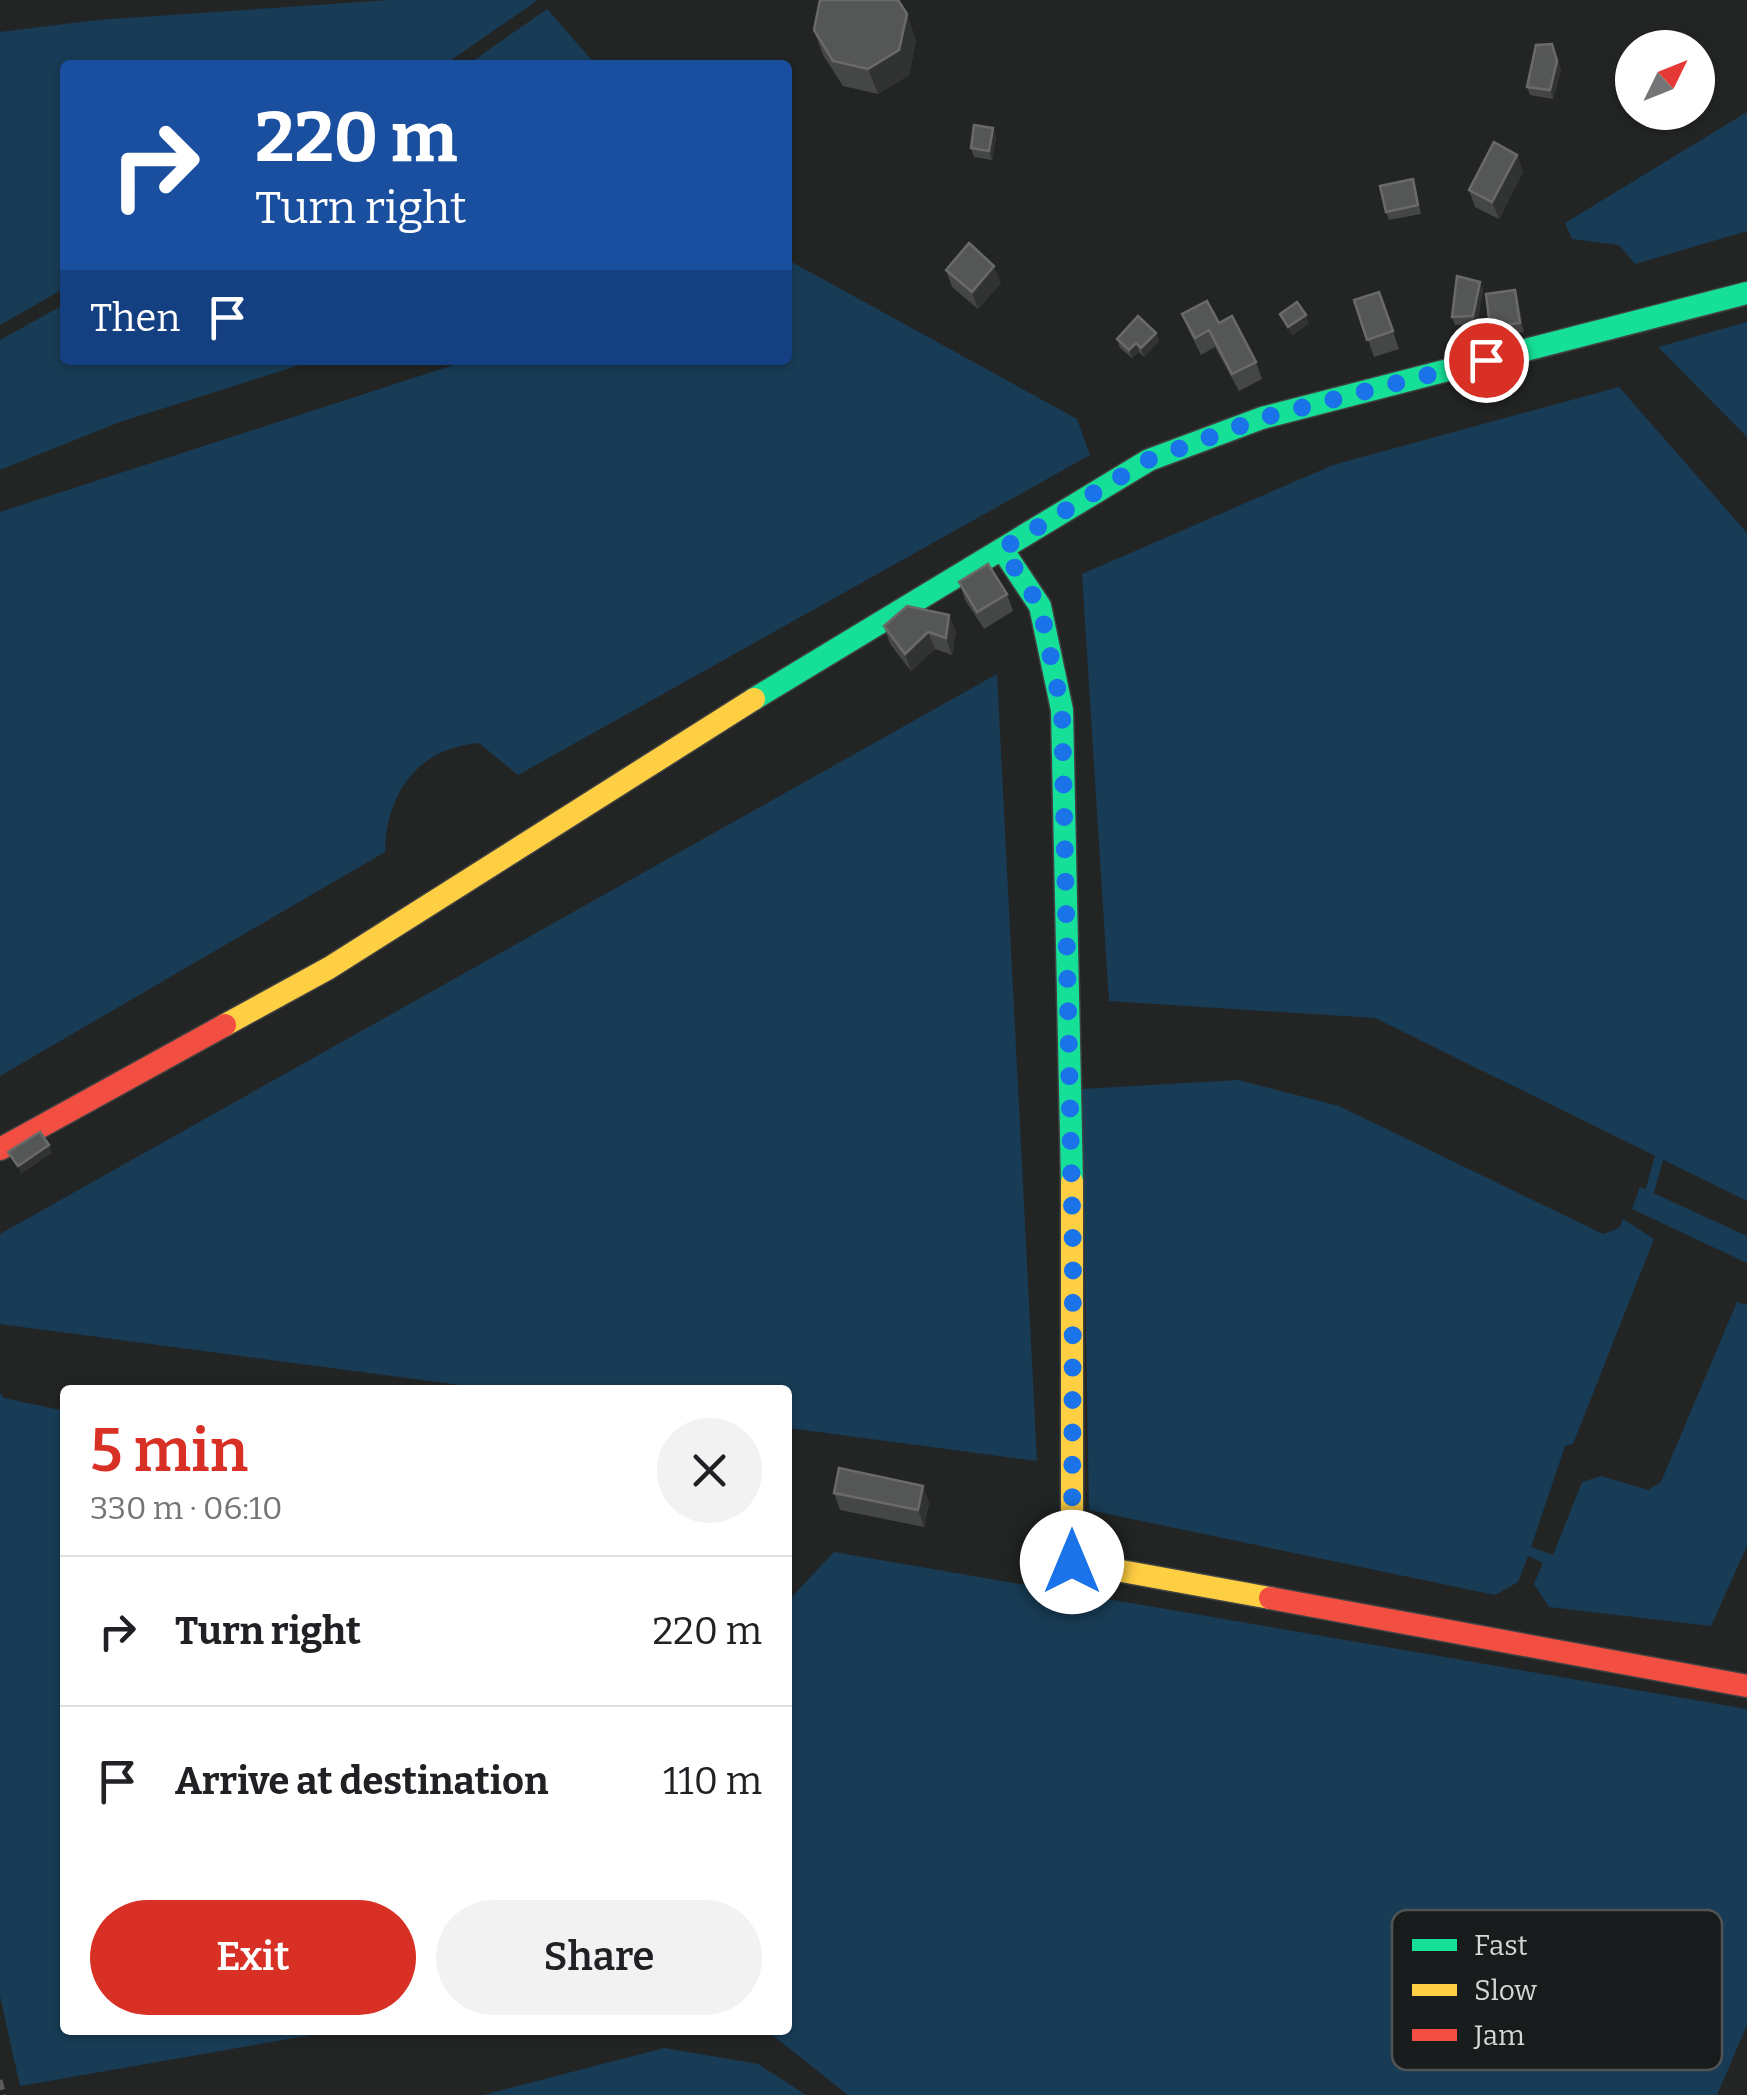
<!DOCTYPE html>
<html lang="en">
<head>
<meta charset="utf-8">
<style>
	body { margin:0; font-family:Bitter,serif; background:#f2f2f2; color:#202124; height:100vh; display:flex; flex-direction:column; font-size:38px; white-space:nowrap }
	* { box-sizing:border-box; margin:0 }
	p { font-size:32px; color:#757577 }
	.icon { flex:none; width:55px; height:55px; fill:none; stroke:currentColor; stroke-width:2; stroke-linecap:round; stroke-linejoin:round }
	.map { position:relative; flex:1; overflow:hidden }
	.side { position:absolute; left:60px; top:1385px; width:732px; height:650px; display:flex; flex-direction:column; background:#fff; border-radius:10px; box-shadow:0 2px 8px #0004 }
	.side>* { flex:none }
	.banner { position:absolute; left:60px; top:60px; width:732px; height:305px; border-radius:10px; box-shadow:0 2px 8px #0004; background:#1a4fa0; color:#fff; overflow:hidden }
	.needle { width:65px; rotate:47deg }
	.tools { position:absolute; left:1615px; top:30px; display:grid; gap:20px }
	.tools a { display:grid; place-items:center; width:100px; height:100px; border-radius:50%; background:#fff; box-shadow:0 2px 8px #0004; font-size:50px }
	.pin { position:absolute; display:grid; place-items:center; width:85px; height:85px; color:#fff; margin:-42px; border:5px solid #fff; border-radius:50%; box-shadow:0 2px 10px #0007 }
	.me { position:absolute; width:110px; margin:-55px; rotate:0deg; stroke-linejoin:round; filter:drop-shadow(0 0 8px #0008) }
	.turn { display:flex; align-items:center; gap:35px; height:210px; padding:0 30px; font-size:45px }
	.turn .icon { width:130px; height:130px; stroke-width:2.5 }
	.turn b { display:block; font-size:70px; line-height:85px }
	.then { display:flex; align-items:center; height:95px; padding:0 30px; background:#0003; gap:20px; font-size:38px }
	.round { display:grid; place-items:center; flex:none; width:105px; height:105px; border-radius:52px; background:#f2f2f2 }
	.headline { display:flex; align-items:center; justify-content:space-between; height:170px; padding:0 30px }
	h1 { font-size:60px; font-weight:600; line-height:75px; color:#d93025 }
	.button { display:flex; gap:20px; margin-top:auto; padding:20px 30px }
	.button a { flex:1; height:115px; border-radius:60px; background:#d93025; color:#fff; font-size:40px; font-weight:600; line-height:115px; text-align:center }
	.button a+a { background:#f2f2f2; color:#202124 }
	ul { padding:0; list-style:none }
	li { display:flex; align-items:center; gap:30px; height:150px; padding:0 30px; border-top:2px solid #e0e0e0 }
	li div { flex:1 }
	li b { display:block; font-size:38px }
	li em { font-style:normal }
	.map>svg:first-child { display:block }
	.water { fill:#183c56 }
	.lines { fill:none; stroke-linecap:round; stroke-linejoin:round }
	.stream { stroke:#183c56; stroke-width:9 }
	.fast-casing { stroke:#414242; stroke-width:25 }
	.slow-casing { stroke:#414242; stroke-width:25 }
	.jam-casing { stroke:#414242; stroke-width:25 }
	.path { stroke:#5a5b5b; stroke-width:5; stroke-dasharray:10 5; stroke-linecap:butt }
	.fast { stroke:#16e098; stroke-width:22 }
	.slow { stroke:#ffcf43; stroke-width:22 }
	.jam { stroke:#f24e42; stroke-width:22 }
	.wall { fill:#454646 }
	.shaded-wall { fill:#313232 }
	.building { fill:#555656; stroke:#696a6a; stroke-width:2.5 }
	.route { stroke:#1a73e8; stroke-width:18; stroke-dasharray:0 32.4 }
	.key { fill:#191c1c; stroke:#525454; stroke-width:2.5 }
	.key-label { font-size:28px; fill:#d6d8d8 }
</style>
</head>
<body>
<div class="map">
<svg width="1747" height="2095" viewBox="0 0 1747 2095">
	<rect width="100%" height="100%" fill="#232525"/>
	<path class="water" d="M390,0H538L444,65H65V288L0,325V32L97,20Z
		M547,9L596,65H467Z
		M1747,112V231L1635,264L1619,245L1572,239L1565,223Z
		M788,260L1077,419L1090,455L518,775L479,743C418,748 386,793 385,852L0,1076V512L469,360H788Z
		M65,304V360H316L120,422L0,470V340Z
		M1747,322V437L1658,347Z
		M1619,387L1747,533V1201L1375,1018L1109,1001L1082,574L1333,465Z
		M997,674L1037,1461L788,1428V1390H498L0,1324V1234Z
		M1238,1080L1339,1106L1603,1234L1619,1228L1623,1219L1654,1239L1573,1444L1565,1446L1531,1547L1553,1555L1582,1482L1601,1476L1648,1490L1661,1482L1737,1302L1747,1305V1546L1711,1626L1549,1607L1534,1584L1543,1563L1528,1556L1518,1582L1495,1595L1089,1510L1082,1089Z
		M1640,1187L1747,1236V1263L1632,1209Z
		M0,1393L4,1398L65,1411V2030H340L20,2086L0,1996Z
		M834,1552L1747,1709V2025L1717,2095H848L766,2030H788V1601Z
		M664,2048L758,2064L806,2095H483Z"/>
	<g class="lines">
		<path class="stream" d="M1650,1190L1659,1158"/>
		<defs>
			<path id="fast" d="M1002,549L1040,606L1062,710L1072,1182
				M754,699L1149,460L1262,418L1747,293"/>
			<path id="slow" d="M225,1025L329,968L754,699
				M1072,1182V1562L1270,1598"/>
			<path id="jam" d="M0,1149L225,1025
				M1270,1598L1747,1686"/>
		</defs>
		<use href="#fast" class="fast-casing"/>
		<use href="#slow" class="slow-casing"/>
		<use href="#jam" class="jam-casing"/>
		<path class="path" d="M0,2080L4,2095"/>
		<use href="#fast" class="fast"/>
		<use href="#slow" class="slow"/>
		<use href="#jam" class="jam"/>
	</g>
	<path class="wall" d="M814,30L916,40L909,75L878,94L843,86L823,55Z
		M1552,44L1561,70L1553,99L1530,95L1527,87Z
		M993,128L996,137L992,160L974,157L971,148Z
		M1517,155L1523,172L1499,219L1475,207L1469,190Z
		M1413,179L1421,214L1389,220L1386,212Z
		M946,270L1001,283L978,309L952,287Z
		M1480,282L1483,290L1477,324L1455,325L1452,317Z
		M1515,290L1518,299L1524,332L1493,336L1490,327Z
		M1379,292L1399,349L1374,357L1354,300Z
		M1182,314L1219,323L1256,362L1262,379L1239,391L1215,347L1201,355L1189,331Z
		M1156,333L1159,341L1144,357L1139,352L1132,358L1120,348L1117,339Z
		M959,582L1007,594L1013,611L984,629L965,600Z
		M949,615L956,632L952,655L935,649L911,671L890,644L884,626Z
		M923,1486L929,1503L924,1527L840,1510L834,1493Z"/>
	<path class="shaded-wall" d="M907,14L916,40L909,75L878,94L868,69Z
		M1557,61L1561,70L1553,99L1550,90Z
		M993,128L996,137L992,160L989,151Z
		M1517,155L1523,172L1499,219L1492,202Z
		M994,266L1001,283L978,309L972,292Z
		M1480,282L1483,290L1477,324L1473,316Z
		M1515,290L1518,299L1524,332L1520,323Z
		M1306,315L1309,324L1292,336L1288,327Z
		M1156,333L1159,341L1144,357L1141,348Z
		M1136,343L1139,352L1132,358L1129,350Z
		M949,615L956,632L952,655L946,638Z
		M928,632L935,649L911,671L905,654Z
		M49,1145L52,1153L21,1174L18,1166Z
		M923,1486L929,1503L924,1527L918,1510Z"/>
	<path class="building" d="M820,0H898L907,14L899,50L868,69L833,61L814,30Z
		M1552,44L1557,61L1550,90L1527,87L1536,45Z
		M974,125L993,128L989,151L971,148Z
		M1494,142L1517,155L1492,202L1469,190Z
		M1413,179L1418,205L1386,212L1380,186Z
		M969,243L994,266L972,292L946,270Z
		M1457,276L1480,282L1473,316L1452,317Z
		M1515,290L1520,323L1490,327L1486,294Z
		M1379,292L1393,331L1367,340L1354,300Z
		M1207,301L1219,323L1232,316L1256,362L1232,374L1209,330L1195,338L1182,314Z
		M1297,302L1306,315L1288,327L1280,314Z
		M1138,316L1156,333L1141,348L1136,343L1129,350L1117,339Z
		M988,564L1007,594L977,612L959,582Z
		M907,606L949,615L946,638L928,632L905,654L884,626Z
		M40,1132L49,1145L18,1166L8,1152Z
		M839,1468L923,1486L918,1510L834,1493Z"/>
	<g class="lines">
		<path class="route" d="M1072,1562L1073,1254L1062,710L1040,606L1002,549L1148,460L1262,418L1486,360"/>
	</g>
	<rect x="1392" y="1910" width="330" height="160" rx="15" class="key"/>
	<rect x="1412" y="1939" width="45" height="12" fill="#16e098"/>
	<rect x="1412" y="1984" width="45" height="12" fill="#ffcf43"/>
	<rect x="1412" y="2029" width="45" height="12" fill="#f24e42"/>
	<g class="key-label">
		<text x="1474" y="1955">Fast</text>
		<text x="1474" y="2000">Slow</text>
		<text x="1474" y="2045">Jam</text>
	</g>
</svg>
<div class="tools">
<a><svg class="needle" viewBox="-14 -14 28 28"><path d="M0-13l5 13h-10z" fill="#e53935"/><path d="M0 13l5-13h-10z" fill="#757577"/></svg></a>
</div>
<div class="pin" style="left:1486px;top:360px;background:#d93025"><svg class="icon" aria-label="arrive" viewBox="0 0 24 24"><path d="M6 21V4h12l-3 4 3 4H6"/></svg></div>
<svg class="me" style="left:1072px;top:1562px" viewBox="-20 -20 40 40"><circle r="19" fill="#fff"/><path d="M0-13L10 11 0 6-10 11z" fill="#1a73e8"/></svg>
<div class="banner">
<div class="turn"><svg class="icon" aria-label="right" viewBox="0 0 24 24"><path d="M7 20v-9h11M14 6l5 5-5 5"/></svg><div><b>220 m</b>Turn right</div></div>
<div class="then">Then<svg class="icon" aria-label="arrive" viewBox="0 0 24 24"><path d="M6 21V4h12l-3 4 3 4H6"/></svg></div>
</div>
<section class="side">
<div class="headline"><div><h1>5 min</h1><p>330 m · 06:10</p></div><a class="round"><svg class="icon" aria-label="close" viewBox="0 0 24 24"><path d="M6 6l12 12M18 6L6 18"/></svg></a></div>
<ul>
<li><svg class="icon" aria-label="right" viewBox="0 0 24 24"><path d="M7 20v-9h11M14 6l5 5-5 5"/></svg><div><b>Turn right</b></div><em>220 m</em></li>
<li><svg class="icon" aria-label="arrive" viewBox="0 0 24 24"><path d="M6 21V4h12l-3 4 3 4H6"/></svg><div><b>Arrive at destination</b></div><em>110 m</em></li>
</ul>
<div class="button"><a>Exit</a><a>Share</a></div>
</section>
</div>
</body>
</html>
